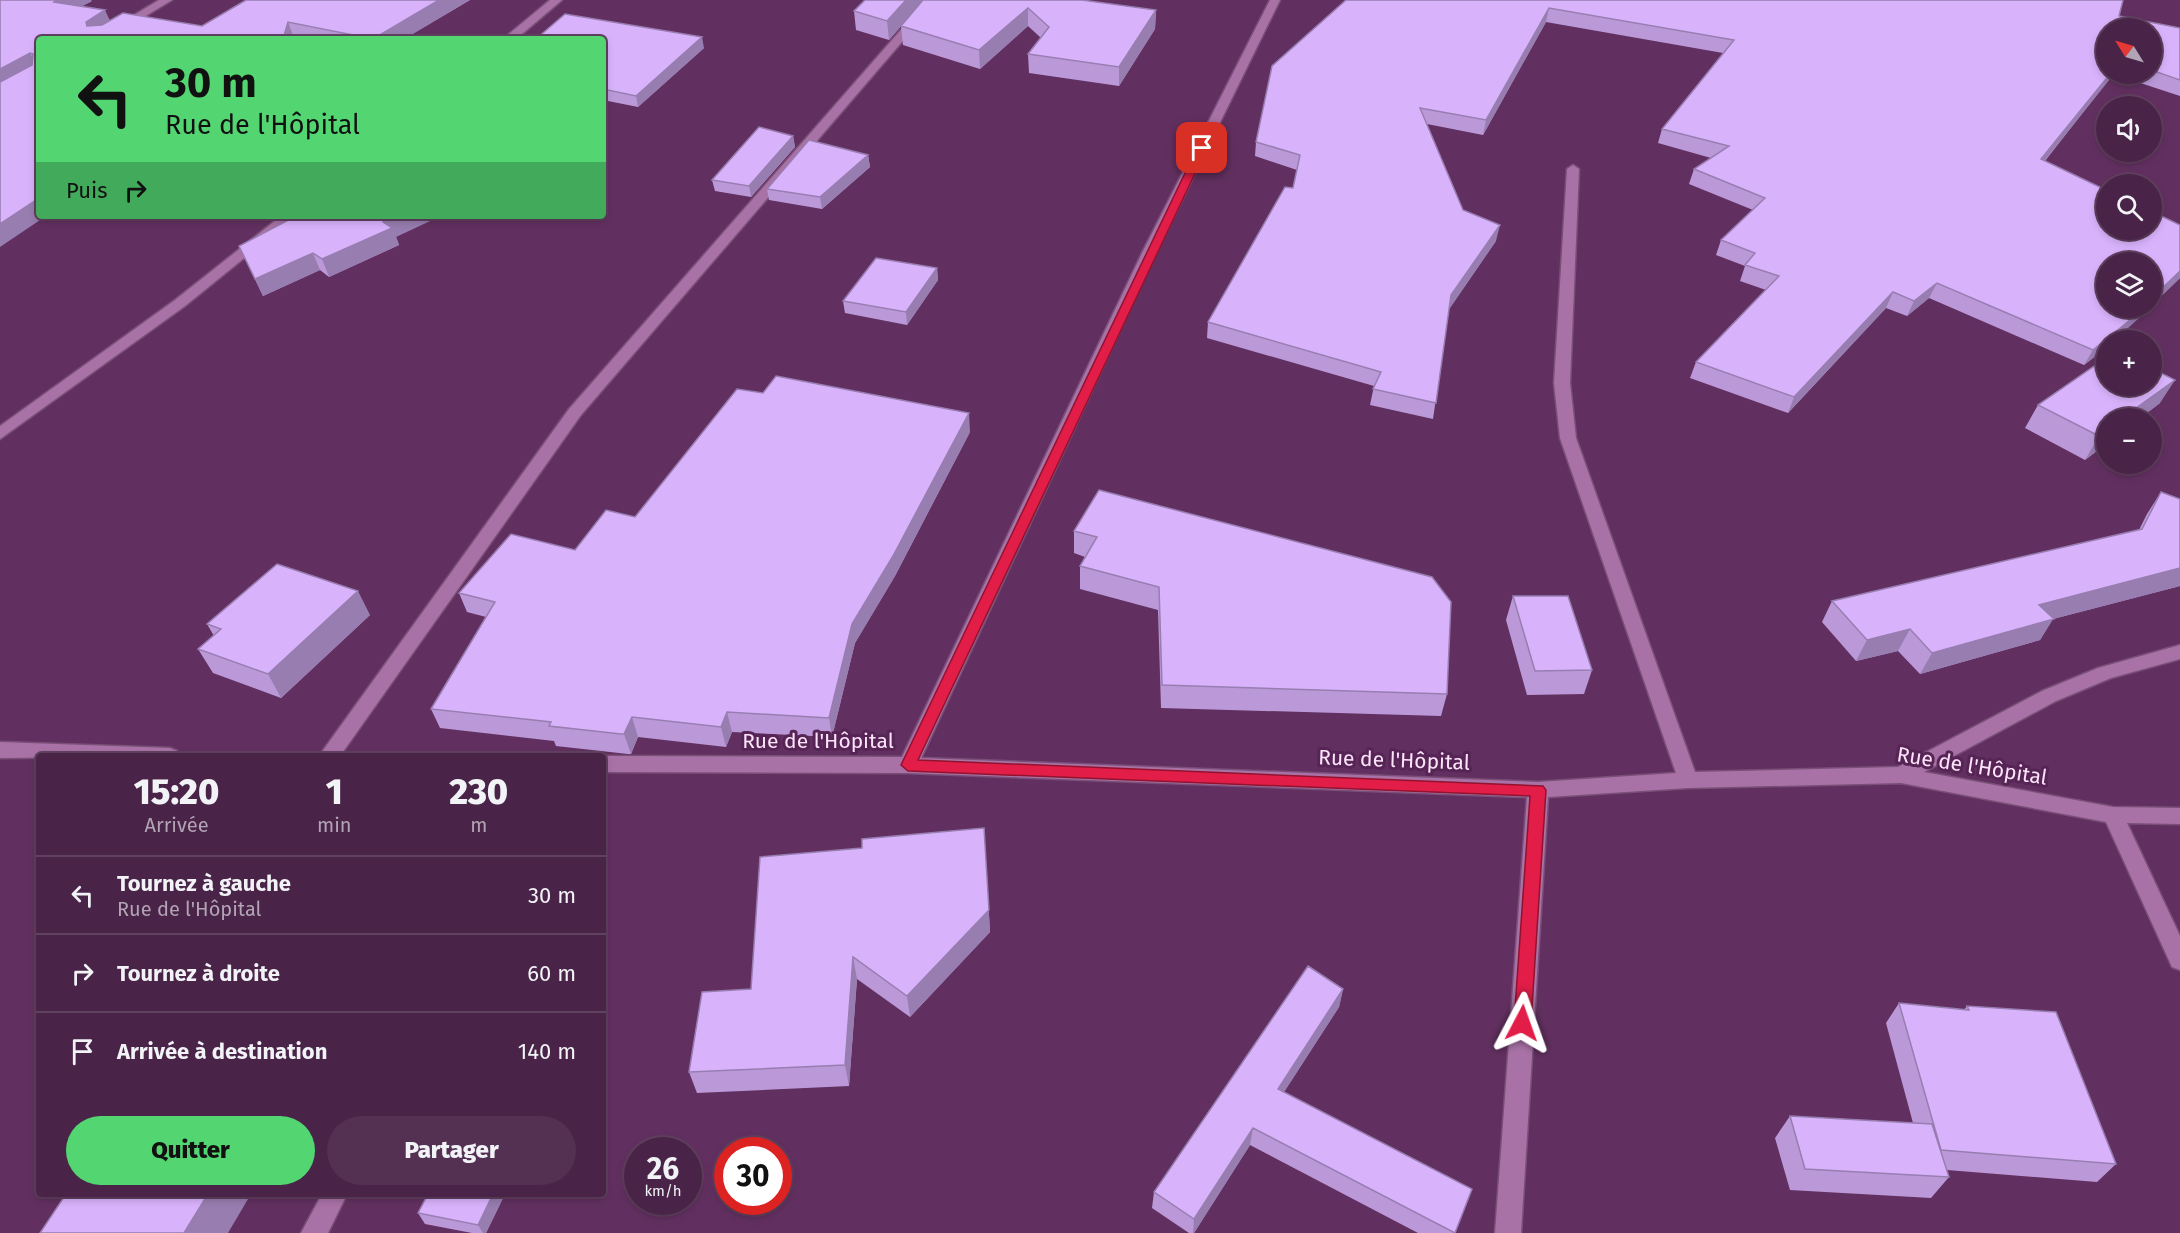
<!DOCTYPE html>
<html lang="fr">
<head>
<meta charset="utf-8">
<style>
	body { margin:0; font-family:"Fira Sans",sans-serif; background:#543052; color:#f1f3f6; height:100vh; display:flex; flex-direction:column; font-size:22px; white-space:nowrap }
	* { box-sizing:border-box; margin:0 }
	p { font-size:20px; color:#b2a4b4 }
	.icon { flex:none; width:33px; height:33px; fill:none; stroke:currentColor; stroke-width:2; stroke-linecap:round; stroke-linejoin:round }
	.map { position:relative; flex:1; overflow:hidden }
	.drawer { position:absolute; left:36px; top:753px; width:570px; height:444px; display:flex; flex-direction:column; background:#4a2448; border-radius:6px; box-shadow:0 3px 9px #0003,0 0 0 2px #614160 }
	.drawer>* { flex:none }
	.guide { position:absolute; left:36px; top:36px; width:570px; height:183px; border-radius:6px; box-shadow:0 3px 9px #0003,0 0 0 2px #614160; background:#53d672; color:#111; overflow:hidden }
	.needle { width:39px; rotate:307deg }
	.tools { position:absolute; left:2096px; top:18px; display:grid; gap:12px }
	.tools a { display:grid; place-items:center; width:66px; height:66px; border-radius:50%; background:#4a2448; box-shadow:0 3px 9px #0003,0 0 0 2px #614160; font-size:30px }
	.speed { position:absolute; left:624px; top:1137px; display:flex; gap:12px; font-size:30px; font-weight:700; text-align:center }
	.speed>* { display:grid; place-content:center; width:78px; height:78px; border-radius:50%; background:#4a2448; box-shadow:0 3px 9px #0003,0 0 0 2px #614160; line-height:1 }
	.speed small { font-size:15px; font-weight:400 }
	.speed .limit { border:9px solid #d22; background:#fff; color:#111 }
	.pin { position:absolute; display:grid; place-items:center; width:51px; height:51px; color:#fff; margin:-26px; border-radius:12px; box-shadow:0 3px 9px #0006 }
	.me { position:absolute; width:66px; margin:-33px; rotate:4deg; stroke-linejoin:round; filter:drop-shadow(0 0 4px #0008) }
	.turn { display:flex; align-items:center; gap:21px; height:126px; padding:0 30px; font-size:27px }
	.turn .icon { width:78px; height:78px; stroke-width:2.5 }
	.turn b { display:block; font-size:42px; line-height:51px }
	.then { display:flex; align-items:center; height:57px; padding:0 30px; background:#0003; gap:12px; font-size:22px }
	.eta { display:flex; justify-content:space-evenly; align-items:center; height:102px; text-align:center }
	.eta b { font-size:36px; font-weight:800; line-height:42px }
	.cta { display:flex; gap:12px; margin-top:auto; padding:12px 30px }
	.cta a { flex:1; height:69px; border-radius:36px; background:#53d672; color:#111; font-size:24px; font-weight:800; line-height:69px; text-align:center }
	.cta a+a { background:#543052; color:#f1f3f6 }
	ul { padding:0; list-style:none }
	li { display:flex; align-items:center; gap:18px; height:78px; padding:0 30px; border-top:2px solid #614160 }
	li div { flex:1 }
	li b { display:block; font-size:22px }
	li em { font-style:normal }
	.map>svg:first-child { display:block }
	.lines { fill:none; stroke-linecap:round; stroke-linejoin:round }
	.minor-casing { stroke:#794f77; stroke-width:3 }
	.minor { fill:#a972a6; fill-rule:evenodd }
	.wall { fill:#bb99d9; fill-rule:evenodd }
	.shaded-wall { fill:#987db0 }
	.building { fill:#d9b2fc; stroke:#987db0; stroke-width:1.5 }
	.route { fill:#e11d48; stroke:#92132f; stroke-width:1.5 }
	.labels { text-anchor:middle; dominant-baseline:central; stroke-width:6; stroke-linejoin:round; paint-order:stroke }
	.street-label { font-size:21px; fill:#fde4fb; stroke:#562555 }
</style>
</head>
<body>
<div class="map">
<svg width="2180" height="1233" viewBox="0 0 2180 1233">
	<rect width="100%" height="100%" fill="#623060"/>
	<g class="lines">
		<defs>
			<path id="minor" d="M159,0H172L108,39H94Z
				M550,0H562L516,39H503Z
				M927,0H938L581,415L340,756H319L569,409Z
				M1270,0H1280L1156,253L921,758L1538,782L1676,773L1560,438L1554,383L1567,169L1573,165L1579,169L1570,383L1576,438L1695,772L1898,767L2042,691L2098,668L2180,645V659L2111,678L2056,701L1924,772L2113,807L2180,808V824L2127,823L2180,936V970L2172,967L2106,822L1901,783L1688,788L1548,797L1521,1233H1495L1527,797L908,773L603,772V756L902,757L1142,253Z
				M281,216H296L185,306L0,439V426L175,300Z
				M0,742L170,748L177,751L180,756L0,758Z
				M322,1194H347L328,1233H301Z"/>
		</defs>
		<use href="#minor" class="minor-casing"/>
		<use href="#minor" class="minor"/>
	</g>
	<path class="wall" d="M0,0L92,1L82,6L110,20L202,26L470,0L404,39H301L294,38L39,39L0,247Z
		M865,0L1156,10L1155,29L1119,86L1029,73L1028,54L1041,38L1028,26L980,69L903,45L901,26L889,40L856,30L854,11Z
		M1346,0L2119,16L2180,28V96L2113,74L2045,161L2180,278L2151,306V262L2121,336L2106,340V348L2084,365L1929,298L1907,316L1886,308L1788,413L1690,378L1696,362L1766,290L1740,281L1745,266L1716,255L1721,240L1753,210L1689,184L1694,169L1711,158L1658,143L1662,129L1723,53L1546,22L1483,135L1427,124L1463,210L1496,241L1449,309L1433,419L1370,405L1374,386L1207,338L1208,322L1293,188L1297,170L1255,156L1256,142ZM2151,28V74H2106Z
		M603,39L704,48L638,107L603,100Z
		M793,136L795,147L751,197L715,191L712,180Z
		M868,155L870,167L822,209L769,200L767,189Z
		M396,237L399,245L329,277L320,270L263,296L239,246Z
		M937,268L938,280L907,325L845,313L843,301Z
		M2160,403L2085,460L2025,428L2038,405Z
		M970,432L895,576L855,643L832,737L732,732L726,747L638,737L631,754H628L556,746L554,741L440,728L431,709L486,617L467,612L459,593L575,550L635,517Z
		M1099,490L1447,694L1441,716L1161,708L1158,610L1080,589V566L1085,557L1074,553V531Z
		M2161,492L2180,499V586L2053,619L2040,640L1920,674L1898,651L1856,661L1822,622L1832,601L2139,530L2147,514Z
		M1513,596L1592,670L1584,694L1527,695L1506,620Z
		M370,615L281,698L213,673L198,649L214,636L207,624Z
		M984,828L990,932L910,1017L857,979L849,1086L697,1093L689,1072L751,989L862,848Z
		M1343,989L1339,1007L1284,1092L1454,1233H1418L1250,1145L1194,1233H1189L1152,1208L1154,1192Z
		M1899,1003L1964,1010L1967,1006L2116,1164L2097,1182L1947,1170L1949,1177L1931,1198L1790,1190L1775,1138L1790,1116L1913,1123L1886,1023Z
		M505,1194L486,1233H472L425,1224L418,1213Z"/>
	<path class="shaded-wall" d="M57,0H91L92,1L62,17L54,2Z
		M439,0H470L404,39H373Z
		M906,0H924L889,40L887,21Z
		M1028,8V26L980,69L979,50Z
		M1549,8L1546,22L1483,135L1486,120Z
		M105,10L112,25L87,26L86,22Z
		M1156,10L1155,29L1119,86V67Z
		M288,22L294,38V39H283Z
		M702,37L704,48L638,107L636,96Z
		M30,53L38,69L0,89V69Z
		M2110,74H2114L2034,174L2041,159Z
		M793,136L795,147L751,197L749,186Z
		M868,155L870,167L822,209L820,197Z
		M39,198V216H46L0,247V224Z
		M397,216H441L396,237L399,245L329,277L322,259L383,222Z
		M1500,225L1496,241L1448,311L1451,295Z
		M313,253L320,270L263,296L255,279Z
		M937,268L938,280L907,325L906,312Z
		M2180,271V278L2151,306V299Z
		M1937,283L1929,298L1907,316L1914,301Z
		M1893,292L1886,308L1788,413L1794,397Z
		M2143,308H2150L2115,340H2106V348L2084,365L2093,350Z
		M2175,380L2160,403L2140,418H2122Z
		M969,413L970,432L895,576L855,643L832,737L829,718L852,624Z
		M2106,430V444L2085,460L2099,436Z
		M2180,568V586L2053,619L2040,640L1920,674L1932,653L2039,605Z
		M358,591L370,615L281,698L268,674Z
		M1910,629L1898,651L1856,661L1867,640Z
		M727,712L732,732L726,747L721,727Z
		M632,717L638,737L631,754L624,734Z
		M984,828L990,932L910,1017L907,996Z
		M853,957L857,979L849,1086L845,1065Z
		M1343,989L1339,1007L1275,1106L1278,1089Z
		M1253,1128L1250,1145L1194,1233H1193L1194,1219Z
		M208,1194H251L228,1233H184Z
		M493,1194H505L486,1233H483L478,1225Z"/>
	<path class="building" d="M0,0H57L54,2L105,10L86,22L87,26L102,25L123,13L202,26L246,0H439L373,39L288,22L283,39H39V198L0,224V82L32,65L33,54L30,53L0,69Z
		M865,0H906L887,21L854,11Z
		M923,0H1082L1156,10L1119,67L1028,54L1049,27L1028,8L979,50L901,26Z
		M1346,0H2123L2119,16L2180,28V80L2151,70V28H2106V74H2110L2041,159L2106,190V230H2151V211L2180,225V271L2151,299V262H2106V308H2143L2130,320L2093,350L1937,283L1914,301L1893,292L1794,397L1696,362L1779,276L1745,265L1755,253L1721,240L1765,198L1694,169L1729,146L1662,129L1734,40L1549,8L1486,120L1420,108L1463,210L1500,225L1451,295L1436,403L1373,389L1381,372L1208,322L1285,187L1293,188L1300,155L1256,142L1272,66Z
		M565,14L702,37L636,96L603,89V39H536Z
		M759,127L793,136L749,186L712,180Z
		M809,140L868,155L820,197L767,189Z
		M296,216H397L383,222L392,228L322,259L313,253L255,279L239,246Z
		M876,258L937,268L906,312L843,301Z
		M2106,358V386H2151V368L2175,380L2122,418H2106V430L2099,436L2038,405Z
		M776,376L969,413L893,556L852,624L829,718L727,712L721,727L632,717L624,734H621L549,726L551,722L431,709L495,602L459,593L511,534L575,550L606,510L635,517L737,389L763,393Z
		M1099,490L1432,577L1451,602L1447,694L1162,685L1159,587L1080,566L1097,537L1074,531Z
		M2161,492L2180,499V568L2039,605L2054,619L1932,653L1910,629L1867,640L1832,601L2142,529Z
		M277,564L358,591L268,674L198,649L221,629L207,624Z
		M1513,596H1568L1592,670L1535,671Z
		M984,828L989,910L907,996L853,957L845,1065L689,1072L702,992L751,989L760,857L862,848V839Z
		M1308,966L1343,989L1278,1089L1472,1189L1455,1233L1253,1128L1194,1219L1154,1192Z
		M1899,1003L1969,1010L1967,1006L2056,1012L2116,1164L1941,1150Z
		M1790,1116L1932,1124L1949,1177L1805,1169Z
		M66,1194H208L184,1233H40Z
		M428,1194H493L478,1225L418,1213Z"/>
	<path class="route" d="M1202,145L1207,148L918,760L1543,786L1546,790L1531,1023L1528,1029L1522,1031L1516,1029L1514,1023L1530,796L908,771L901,765L1197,148Z"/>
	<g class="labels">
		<g class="street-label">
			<text x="818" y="741">Rue de l'Hôpital</text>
			<text transform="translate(1394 760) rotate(2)">Rue de l'Hôpital</text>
			<text transform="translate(1972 766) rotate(9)">Rue de l'Hôpital</text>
		</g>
	</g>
</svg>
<div class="tools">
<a><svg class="needle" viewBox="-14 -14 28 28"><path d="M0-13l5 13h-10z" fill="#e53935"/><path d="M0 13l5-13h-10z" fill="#b2a4b4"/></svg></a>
<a><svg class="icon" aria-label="sound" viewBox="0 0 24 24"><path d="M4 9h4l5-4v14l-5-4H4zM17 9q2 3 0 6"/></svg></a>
<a><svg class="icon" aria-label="search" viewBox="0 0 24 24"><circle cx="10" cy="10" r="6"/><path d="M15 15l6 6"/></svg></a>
<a><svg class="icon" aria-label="layers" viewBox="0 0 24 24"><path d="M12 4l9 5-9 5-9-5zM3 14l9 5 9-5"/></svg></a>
<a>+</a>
<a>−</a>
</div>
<div class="speed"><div>26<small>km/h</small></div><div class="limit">30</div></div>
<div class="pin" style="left:1202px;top:148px;background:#d93025"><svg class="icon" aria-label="arrive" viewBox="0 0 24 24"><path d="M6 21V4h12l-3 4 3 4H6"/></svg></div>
<svg class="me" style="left:1522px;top:1023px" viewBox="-20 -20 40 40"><path d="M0-17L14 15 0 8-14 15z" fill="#e11d48" stroke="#fff" stroke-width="4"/></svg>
<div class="guide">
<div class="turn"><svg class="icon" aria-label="left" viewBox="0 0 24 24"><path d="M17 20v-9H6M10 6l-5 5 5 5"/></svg><div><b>30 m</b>Rue de l'Hôpital</div></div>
<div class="then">Puis<svg class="icon" aria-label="right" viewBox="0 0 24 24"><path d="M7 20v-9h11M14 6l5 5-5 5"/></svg></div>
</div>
<section class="drawer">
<div class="eta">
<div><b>15:20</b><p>Arrivée</p></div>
<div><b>1</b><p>min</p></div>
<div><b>230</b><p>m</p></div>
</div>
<ul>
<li><svg class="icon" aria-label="left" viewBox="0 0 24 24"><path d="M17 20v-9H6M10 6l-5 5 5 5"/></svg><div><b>Tournez à gauche</b><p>Rue de l'Hôpital</p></div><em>30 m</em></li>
<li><svg class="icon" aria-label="right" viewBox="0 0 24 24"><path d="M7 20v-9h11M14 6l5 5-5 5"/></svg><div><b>Tournez à droite</b></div><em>60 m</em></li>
<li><svg class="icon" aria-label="arrive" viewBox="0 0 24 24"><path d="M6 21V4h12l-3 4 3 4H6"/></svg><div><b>Arrivée à destination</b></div><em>140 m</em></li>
</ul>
<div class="cta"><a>Quitter</a><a>Partager</a></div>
</section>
</div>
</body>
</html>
